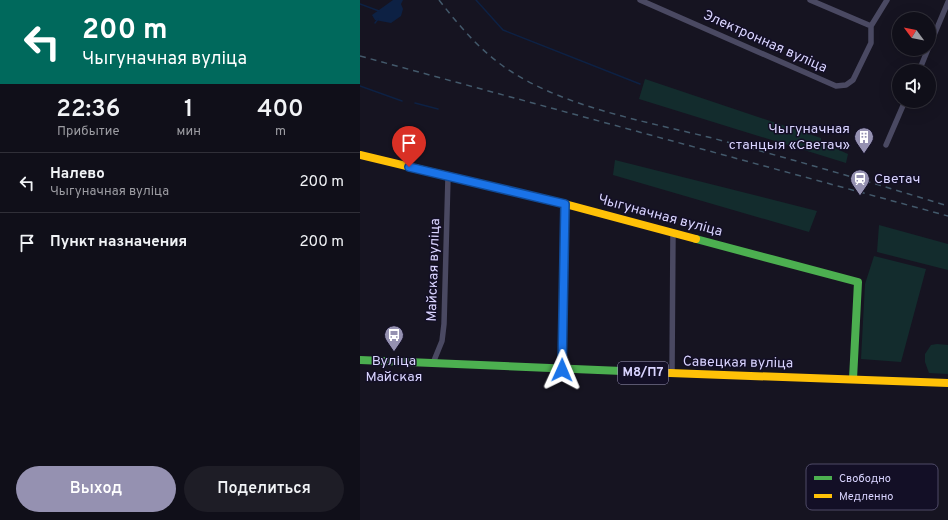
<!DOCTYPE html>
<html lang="ru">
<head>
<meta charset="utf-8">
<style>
	body { margin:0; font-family:Overpass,sans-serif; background:#1e1d26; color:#f1f3f6; height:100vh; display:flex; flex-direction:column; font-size:15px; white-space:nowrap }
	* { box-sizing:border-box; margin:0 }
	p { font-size:13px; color:#9c9ca2 }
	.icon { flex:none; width:22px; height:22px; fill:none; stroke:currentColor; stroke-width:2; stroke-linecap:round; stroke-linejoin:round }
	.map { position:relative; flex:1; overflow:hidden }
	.details { display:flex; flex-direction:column; background:#100f19; width:360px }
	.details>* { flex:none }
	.top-card { background:#00695c; color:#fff; overflow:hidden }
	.needle { width:26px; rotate:302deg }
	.controls { position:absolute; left:532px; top:12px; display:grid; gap:8px }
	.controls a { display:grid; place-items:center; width:44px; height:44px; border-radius:50%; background:#100f19; box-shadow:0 4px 16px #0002,0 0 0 1px #302f38; font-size:20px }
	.pin { position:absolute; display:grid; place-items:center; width:34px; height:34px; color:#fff; margin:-41px -17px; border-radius:50% 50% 50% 0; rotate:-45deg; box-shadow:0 0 4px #0007 }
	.pin .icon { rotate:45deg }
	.me { position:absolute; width:44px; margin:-22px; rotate:1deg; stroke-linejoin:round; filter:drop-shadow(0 0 3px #0008) }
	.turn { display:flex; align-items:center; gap:14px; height:84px; padding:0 16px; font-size:18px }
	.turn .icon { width:52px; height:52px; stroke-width:2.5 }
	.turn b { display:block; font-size:28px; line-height:34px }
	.eta { display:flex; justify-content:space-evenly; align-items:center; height:68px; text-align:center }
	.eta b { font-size:24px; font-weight:600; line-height:28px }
	.cta { display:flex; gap:8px; margin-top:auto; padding:8px 16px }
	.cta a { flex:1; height:46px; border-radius:24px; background:#9591b1; color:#fff; font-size:16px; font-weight:600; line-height:46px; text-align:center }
	.cta a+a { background:#1e1d26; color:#f1f3f6 }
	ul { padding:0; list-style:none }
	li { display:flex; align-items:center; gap:12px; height:60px; padding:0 16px; border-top:1px solid #302f38 }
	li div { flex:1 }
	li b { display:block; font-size:15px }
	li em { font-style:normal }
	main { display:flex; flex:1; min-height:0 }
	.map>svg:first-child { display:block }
	.green { fill:#132c2d }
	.water { fill:#0d2144 }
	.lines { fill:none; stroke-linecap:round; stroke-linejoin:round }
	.stream { stroke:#0d2144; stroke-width:1.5 }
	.street { stroke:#4a4962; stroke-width:5.5 }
	.fast { stroke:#4caf50; stroke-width:8 }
	.slow { stroke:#ffc107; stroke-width:8 }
	.rail { stroke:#43596b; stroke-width:1.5; stroke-dasharray:6 5; stroke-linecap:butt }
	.route-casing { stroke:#114b97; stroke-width:10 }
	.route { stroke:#1a73e8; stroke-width:7 }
	.labels { text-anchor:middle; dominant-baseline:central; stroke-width:3; stroke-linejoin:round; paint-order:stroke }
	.shield { fill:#130f26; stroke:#9e99be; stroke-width:1 }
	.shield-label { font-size:13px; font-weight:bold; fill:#d9d4ff }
	.street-label { font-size:14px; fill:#d9d4ff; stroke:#130f26 }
	.poi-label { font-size:14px; fill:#d9d4ff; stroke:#130f26; text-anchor:end }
	.key { fill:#130f26; stroke:#4e4a67; stroke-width:1 }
	.key-label { font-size:11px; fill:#d9d4ff }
</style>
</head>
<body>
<main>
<section class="details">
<div class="top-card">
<div class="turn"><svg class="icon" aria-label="left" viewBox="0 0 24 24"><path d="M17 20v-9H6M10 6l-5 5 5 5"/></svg><div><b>200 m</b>Чыгуначная вуліца</div></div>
</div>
<div class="eta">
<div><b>22:36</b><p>Прибытие</p></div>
<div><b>1</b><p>мин</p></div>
<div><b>400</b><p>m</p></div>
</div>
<ul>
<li><svg class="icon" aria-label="left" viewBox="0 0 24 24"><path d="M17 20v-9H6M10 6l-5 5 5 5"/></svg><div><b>Налево</b><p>Чыгуначная вуліца</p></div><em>200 m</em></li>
<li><svg class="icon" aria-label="arrive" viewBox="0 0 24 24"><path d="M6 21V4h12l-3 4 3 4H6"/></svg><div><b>Пункт назначения</b></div><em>200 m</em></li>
</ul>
<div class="cta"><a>Выход</a><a>Поделиться</a></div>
</section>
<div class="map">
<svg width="588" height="520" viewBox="0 0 588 520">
	<rect width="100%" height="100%" fill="#161421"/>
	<path class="green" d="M285,79L461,138V142L488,154L486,163L279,99Z
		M255,160L457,211L449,232L253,175Z
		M519,225L588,244V270L517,252Z
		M514,256L566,269L541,362L501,359L505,284Z
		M577,344L588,345V374L569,373L565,362V354L571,345Z"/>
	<path class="water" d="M33,0H43L41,4L43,9L41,16L31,23L15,20L12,15Z"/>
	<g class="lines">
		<path class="stream" d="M116,0L143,30L280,84
			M0,4L19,11
			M15,23L18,19
			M0,86L42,101
			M55,103L78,109"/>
		<path class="street" d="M280,0L476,86L486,85L493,80L511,43V26L527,0
			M450,0L511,26
			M569,47L588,2
			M559,71L568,49
			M526,145L545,101
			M73,363L82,341L84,324L88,177
			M202,370L205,204
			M312,374L313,232"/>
		<path class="fast" d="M336,239L498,282L493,379
			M0,360L310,373"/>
		<path class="slow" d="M0,155L205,204L336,239
			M310,373L588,383"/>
		<path class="rail" d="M79,0C100,27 123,54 152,72C208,108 288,122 352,138C432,159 510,182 588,206
			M0,56L588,216"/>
	</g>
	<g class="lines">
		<defs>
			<path id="route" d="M49,167L205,204L202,370"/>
		</defs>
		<use href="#route" class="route-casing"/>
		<use href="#route" class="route"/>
	</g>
	<defs>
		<symbol id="building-pin" viewBox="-11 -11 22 30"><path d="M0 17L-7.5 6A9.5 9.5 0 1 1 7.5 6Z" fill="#9591b1" stroke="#130f26"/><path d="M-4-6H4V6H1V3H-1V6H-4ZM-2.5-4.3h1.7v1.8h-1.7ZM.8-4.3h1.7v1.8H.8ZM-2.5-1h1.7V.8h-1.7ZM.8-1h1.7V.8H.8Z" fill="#fff"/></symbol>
		<symbol id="station-pin" viewBox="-11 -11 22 30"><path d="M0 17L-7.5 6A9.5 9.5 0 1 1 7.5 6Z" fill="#9591b1" stroke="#130f26"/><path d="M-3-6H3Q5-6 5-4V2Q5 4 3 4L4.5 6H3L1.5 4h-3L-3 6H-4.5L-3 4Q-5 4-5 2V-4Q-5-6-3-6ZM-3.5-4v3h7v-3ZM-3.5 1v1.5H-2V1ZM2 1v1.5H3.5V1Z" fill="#fff"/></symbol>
		<symbol id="bus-pin" viewBox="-11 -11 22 30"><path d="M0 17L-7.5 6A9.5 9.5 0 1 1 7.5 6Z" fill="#9591b1" stroke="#130f26"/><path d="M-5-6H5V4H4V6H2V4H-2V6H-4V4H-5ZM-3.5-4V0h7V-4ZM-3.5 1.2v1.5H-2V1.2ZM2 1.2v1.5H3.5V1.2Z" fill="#fff"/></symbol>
	</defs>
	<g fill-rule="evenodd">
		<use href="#building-pin" x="493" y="126" width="22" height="30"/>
		<use href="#station-pin" x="489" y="168" width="22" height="30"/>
		<use href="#bus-pin" x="23" y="324" width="22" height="30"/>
	</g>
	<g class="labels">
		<rect class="shield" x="258" y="362" width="50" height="22" rx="3"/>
		<g class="shield-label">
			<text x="283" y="373">М8/П7</text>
		</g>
		<g class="street-label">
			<text transform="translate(405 42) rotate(24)">Электронная вуліца</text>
			<text transform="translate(300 216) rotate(15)">Чыгуначная вуліца</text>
			<text transform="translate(74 270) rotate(-88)">Майская вуліца</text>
			<text transform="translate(378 363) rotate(1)">Савецкая вуліца</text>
		</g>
		<g class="poi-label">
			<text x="490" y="129">Чыгуначная<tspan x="490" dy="16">станцыя «Светач»</tspan></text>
			<text x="514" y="179" text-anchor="start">Светач</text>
			<text x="34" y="361" text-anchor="middle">Вуліца<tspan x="34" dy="16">Майская</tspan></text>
		</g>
	</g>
	<rect x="446" y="464" width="132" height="46" rx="6" class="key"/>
	<rect x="454" y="476" width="18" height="4" fill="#4caf50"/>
	<rect x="454" y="494" width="18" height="4" fill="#ffc107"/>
	<g class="key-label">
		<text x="479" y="482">Свободно</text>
		<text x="479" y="500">Медленно</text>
	</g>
</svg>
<div class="controls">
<a><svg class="needle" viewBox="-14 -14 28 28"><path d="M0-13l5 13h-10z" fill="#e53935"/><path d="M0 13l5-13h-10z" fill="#9c9ca2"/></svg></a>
<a><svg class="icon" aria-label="sound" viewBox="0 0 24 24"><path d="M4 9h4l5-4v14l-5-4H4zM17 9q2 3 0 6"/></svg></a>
</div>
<div class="pin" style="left:49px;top:167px;background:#d93025"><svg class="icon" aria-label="arrive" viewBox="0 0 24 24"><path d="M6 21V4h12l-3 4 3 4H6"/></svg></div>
<svg class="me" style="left:202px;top:370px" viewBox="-20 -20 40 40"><path d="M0-17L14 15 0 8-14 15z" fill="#1a73e8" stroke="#fff" stroke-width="4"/></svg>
</div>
</main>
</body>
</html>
